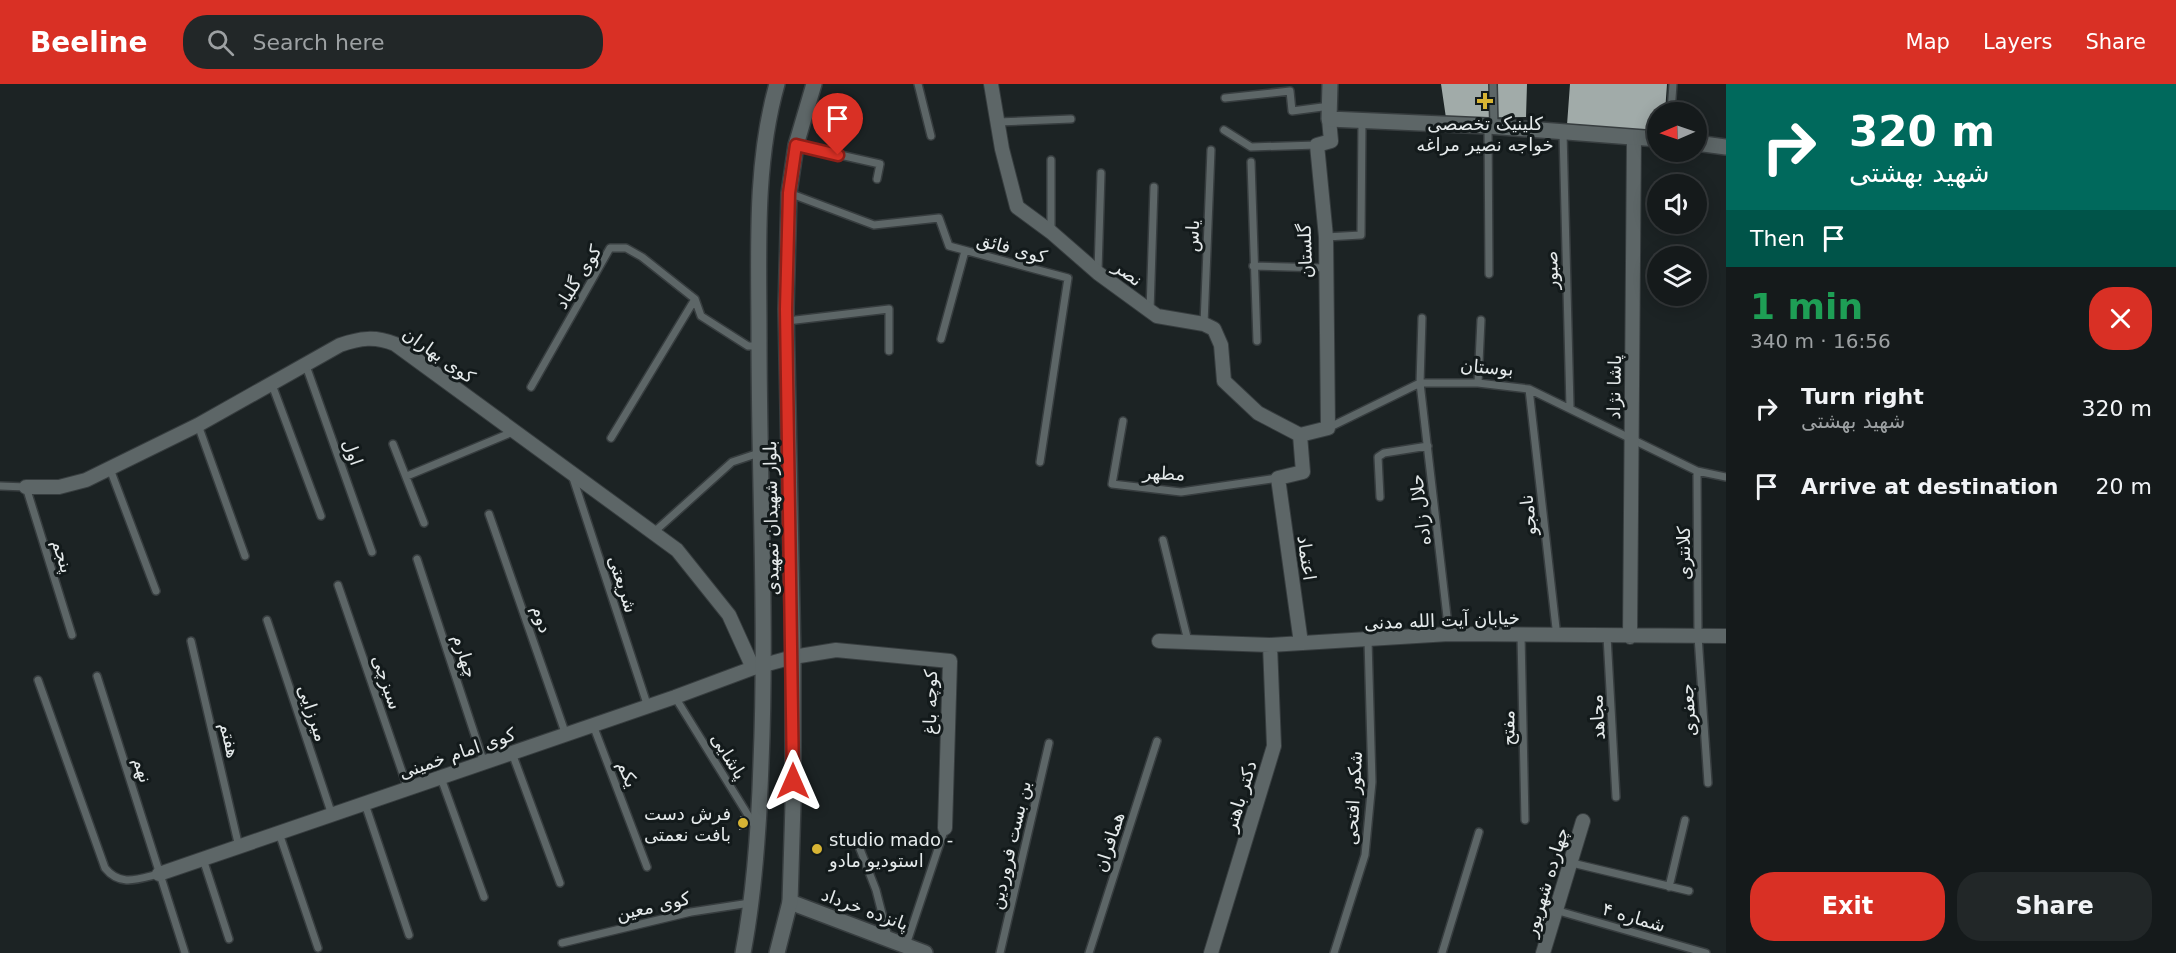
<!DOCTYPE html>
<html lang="en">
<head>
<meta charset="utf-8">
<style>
	body { margin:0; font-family:"DejaVu Sans","Noto Naskh Arabic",sans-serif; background:#222728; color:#f1f3f6; height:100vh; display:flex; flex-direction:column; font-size:22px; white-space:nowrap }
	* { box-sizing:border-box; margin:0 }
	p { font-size:20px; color:#9da1a3 }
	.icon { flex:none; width:33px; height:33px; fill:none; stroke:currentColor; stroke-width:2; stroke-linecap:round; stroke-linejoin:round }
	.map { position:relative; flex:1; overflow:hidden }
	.panel { display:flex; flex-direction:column; background:#151a1b; width:450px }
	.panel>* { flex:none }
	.top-card { background:#00695c; color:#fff; overflow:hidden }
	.needle { width:39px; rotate:268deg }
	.fabs { position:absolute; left:1647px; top:18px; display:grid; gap:12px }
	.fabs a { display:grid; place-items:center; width:60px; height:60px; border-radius:50%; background:#151a1b; box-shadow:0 3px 15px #0003,0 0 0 2px #34383a; font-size:30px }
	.pin { position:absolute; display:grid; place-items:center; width:51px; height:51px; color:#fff; margin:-62px -26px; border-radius:50% 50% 50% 0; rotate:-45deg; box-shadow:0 0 6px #0007 }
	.pin .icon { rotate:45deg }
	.me { position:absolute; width:66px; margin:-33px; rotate:0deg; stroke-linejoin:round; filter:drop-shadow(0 0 4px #0008) }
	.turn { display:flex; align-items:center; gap:21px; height:126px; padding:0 24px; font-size:27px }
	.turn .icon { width:78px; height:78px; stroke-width:2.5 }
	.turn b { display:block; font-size:42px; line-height:51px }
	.then { display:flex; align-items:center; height:57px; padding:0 24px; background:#0003; gap:12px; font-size:22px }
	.round { display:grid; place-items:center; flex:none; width:63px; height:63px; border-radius:24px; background:#222728 }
	.overview { display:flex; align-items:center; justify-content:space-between; height:102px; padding:0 24px }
	h1 { font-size:36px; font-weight:700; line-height:45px; color:#1e9e55 }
	.cta { display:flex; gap:12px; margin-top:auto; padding:12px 24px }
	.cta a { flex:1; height:69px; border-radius:24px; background:#d93025; color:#fff; font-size:24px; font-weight:700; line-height:69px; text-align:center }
	.cta a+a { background:#222728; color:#f1f3f6 }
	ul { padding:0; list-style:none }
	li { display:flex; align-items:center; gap:18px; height:78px; padding:0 24px }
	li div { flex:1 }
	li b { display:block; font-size:22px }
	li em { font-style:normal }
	header { display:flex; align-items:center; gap:36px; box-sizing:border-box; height:84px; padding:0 30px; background:#d93025; color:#fff }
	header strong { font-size:28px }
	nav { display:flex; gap:33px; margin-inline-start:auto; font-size:21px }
	.search { width:420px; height:54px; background:#222728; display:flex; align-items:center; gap:15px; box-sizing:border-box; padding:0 21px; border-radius:24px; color:#9da1a3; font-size:22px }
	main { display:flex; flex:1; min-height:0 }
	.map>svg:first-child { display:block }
	.building { fill:#a1aba9 }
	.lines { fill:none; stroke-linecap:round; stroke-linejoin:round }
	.service-casing { stroke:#373d3f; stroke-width:10 }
	.minor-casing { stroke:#373d3f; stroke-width:16 }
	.tertiary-casing { stroke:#373d3f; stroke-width:18 }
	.secondary-casing { stroke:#373d3f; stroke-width:18 }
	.service { stroke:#5d6667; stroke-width:7 }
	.minor { stroke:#5d6667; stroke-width:14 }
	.tertiary { stroke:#5d6667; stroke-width:15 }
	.secondary { stroke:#5d6667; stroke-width:15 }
	.route-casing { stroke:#8d1f18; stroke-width:15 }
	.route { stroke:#d93025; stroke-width:10 }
	.poi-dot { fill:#d7b434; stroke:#131a1b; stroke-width:2 }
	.labels { text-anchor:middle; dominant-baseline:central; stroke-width:6; stroke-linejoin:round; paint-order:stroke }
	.poi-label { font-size:18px; fill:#e5eaeb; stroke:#131a1b }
	.street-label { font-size:18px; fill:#e5eaeb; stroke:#131a1b }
</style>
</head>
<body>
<header>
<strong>Beeline</strong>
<div class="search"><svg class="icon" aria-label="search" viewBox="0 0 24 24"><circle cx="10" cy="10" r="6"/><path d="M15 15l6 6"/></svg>Search here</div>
<nav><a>Map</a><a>Layers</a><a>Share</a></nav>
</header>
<main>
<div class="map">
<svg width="1726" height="869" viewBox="0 0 1726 869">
	<rect width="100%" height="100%" fill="#1c2324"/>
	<path class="building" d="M1441,0H1527L1526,33L1446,34Z
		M1570,0H1667L1665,28H1658V48L1567,41Z
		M740,732H748L747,745L739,746Z"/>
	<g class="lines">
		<defs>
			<path id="service" d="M918,0L931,52
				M1493,0L1494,42
				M1225,14L1290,7L1292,27L1330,22
				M1671,28L1673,0
				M998,38L1071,35
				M1488,42L1489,190
				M1224,46L1251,63L1317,61
				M1563,48L1570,323
				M796,61L880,80L877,95
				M1051,76V148
				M1251,78L1257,257
				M789,109L874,141L939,134L949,162L1068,194L1040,378
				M1326,153L1361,151L1362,37
				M1253,182L1325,184
				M1098,187L1101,89
				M1150,227L1154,103
				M1422,234L1420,299L1449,550
				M787,237L889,225V267
				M1204,240L1211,66
				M941,255L965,167
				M305,279L372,468
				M271,298L321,432
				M1478,299L1481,236
				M531,303L610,164H626L642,173L695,215L701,232L748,262H759
				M1529,305L1557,553
				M1123,337L1112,400L1181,408L1278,394
				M198,341L245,472
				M1328,344L1420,299H1478L1529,305L1697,387L1726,393
				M611,354L695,215
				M393,360L424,439
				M110,385L156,507
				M1697,387L1698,552L1708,699
				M572,391L648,623
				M407,392L515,347
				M0,402L26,403L72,551
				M1380,413L1378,373L1384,369L1428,362
				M489,430L566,651
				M653,449L732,378L759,369
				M1163,456L1188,557
				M417,475L484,679
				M338,501L408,705
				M267,536L332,731
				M1521,552L1525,736
				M1607,552L1616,713
				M191,557L239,763
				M97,592L185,869
				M38,596L105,784C120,803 138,795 159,790
				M675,613L756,744
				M593,641L647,783
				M512,669L560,799
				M441,694L484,813
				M365,720L409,851
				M279,749L318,864
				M858,760L876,806L888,853
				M203,775L229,855
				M1572,779L1689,807
				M1669,803L1685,736
				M1555,826L1706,869
				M562,859L691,828L750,819
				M906,861L945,744
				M1000,869L1049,659
				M1089,869L1157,657
				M1334,869L1365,771L1372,698L1368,556
				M1442,869L1479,748"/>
			<path id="minor" d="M991,0L1002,65L1017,123L1051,148L1098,189L1157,232L1204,240L1214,245L1221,261L1224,297L1258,329L1300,351
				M26,403H59L86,396L198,341L340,261C360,254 375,252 395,260L677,466L729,531L753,584
				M1630,553L1634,53
				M1159,557L1270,561L1449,550L1726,552
				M1301,559L1278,394L1303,388L1300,351L1328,344L1326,153L1317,61L1331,57L1329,35
				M159,790L675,613L753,584L793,573L836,566L950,577L945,744
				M1211,869L1274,662L1270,561
				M1543,869L1583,737"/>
			<path id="tertiary" d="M1330,0L1329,35L1488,42L1658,55
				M1696,59L1726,63
				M790,818L925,869"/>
			<path id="secondary" d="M743,869C755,806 759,743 761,679C767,537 759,395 759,253C759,170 754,81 777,0
				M777,869L790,818L793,720V573L786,225L789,109L796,61L814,0"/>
		</defs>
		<use href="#service" class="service-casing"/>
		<use href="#minor" class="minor-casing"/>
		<use href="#tertiary" class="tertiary-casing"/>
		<use href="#secondary" class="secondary-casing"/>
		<use href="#service" class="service"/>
		<use href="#minor" class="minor"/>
		<use href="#tertiary" class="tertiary"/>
		<use href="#secondary" class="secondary"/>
	</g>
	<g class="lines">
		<defs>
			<path id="route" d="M793,697L786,225L789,109L796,61L838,71"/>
		</defs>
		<use href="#route" class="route-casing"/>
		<use href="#route" class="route"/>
	</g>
	<g class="poi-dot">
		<path d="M1482 8h6v6h6v6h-6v6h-6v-6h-6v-6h6z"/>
		<circle cx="743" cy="739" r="6"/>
		<circle cx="817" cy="765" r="6"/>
	</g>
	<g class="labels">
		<g class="poi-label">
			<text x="1485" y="39">کلینیک تخصصی<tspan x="1485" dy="21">خواجه نصیر مراغه</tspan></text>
			<text x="731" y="729" text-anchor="end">فرش دست<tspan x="731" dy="21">بافت نعمتی</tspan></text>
			<text x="829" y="755" text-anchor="start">studio mado -<tspan x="829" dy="21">استودیو مادو</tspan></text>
		</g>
		<g class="street-label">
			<text transform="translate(1192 152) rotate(-88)">یاس</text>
			<text transform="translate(1012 164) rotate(15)">کوی فائق</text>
			<text transform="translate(1305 167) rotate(-92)">گلستان</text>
			<text transform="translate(1551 186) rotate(-91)">صبور</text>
			<text transform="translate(1128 189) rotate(36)">نصر</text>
			<text transform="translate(578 193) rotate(-58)">کوی گلباد</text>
			<text transform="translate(439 271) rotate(35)">کوی بهاران</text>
			<text transform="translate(1487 283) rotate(5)">بوستان</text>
			<text transform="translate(1614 303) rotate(-89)">پاشا نژاد</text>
			<text transform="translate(353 368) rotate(70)">اول</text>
			<text transform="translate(1164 389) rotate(3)">مطهر</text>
			<text transform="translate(1420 426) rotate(-97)">حلال زاده</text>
			<text transform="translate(1528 431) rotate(-96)">نامجو</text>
			<text transform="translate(771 434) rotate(-91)">بلوار شهیدان تمهیدی</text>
			<text transform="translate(1683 469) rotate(-90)">کلانتری</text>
			<text transform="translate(63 472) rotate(73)">پنجم</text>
			<text transform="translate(1307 474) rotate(82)">اعتماد</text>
			<text transform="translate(623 500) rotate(72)">شریعتی</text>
			<text transform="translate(542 535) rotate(71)">دوم</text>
			<text transform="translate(1442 536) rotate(-2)">خیابان آیت الله مدنی</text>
			<text transform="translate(465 572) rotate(72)">چهارم</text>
			<text transform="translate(387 598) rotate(71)">سبزچی</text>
			<text transform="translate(930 618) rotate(-89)">کوچه باغ</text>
			<text transform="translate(1688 626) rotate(-94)">جعفری</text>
			<text transform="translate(313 629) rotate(71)">میرزایی</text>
			<text transform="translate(1597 633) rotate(-93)">مجاهد</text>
			<text transform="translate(1508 644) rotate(-91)">مفتح</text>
			<text transform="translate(230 656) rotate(77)">هفتم</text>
			<text transform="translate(457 669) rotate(-19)">کوی امام خمینی</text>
			<text transform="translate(729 672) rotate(58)">پاشایی</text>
			<text transform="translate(143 686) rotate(73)">نهم</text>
			<text transform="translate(628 690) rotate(69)">یکم</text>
			<text transform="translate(1240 712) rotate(-73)">دکتر باهنر</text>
			<text transform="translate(1353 714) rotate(-87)">شکور افتحی</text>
			<text transform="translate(1109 758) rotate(-72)">همافران</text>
			<text transform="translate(1010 761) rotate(-77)">بن بست فروردین</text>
			<text transform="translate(1546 798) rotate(-73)">چهارده شهریور</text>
			<text transform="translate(653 822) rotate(-13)">کوی معین</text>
			<text transform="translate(865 825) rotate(20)">پانزده خرداد</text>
			<text transform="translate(1634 833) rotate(16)">شماره ۴</text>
		</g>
	</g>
</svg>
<div class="fabs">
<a><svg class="needle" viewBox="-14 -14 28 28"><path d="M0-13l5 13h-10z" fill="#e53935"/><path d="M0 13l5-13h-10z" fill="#9da1a3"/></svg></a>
<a><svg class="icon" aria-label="sound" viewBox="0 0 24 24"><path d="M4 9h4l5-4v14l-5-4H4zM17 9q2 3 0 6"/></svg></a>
<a><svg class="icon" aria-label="layers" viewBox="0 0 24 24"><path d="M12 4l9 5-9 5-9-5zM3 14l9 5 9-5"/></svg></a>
</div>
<div class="pin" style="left:838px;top:71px;background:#d93025"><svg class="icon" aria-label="arrive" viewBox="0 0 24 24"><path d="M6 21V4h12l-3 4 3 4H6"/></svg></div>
<svg class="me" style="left:793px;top:697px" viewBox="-20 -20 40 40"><path d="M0-17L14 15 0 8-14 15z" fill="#d93025" stroke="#fff" stroke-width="4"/></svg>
</div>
<section class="panel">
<div class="top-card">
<div class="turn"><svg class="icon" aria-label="right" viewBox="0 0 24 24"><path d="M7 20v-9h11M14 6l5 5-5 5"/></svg><div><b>320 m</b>شهید بهشتی</div></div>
<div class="then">Then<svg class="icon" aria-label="arrive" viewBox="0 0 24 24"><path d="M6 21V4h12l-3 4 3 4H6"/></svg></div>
</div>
<div class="overview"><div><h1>1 min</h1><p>340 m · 16:56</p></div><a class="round" style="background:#d93025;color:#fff"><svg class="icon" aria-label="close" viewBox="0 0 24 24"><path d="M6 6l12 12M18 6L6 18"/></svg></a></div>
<ul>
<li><svg class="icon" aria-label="right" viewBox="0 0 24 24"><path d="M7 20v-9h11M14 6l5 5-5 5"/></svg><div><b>Turn right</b><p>شهید بهشتی</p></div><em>320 m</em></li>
<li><svg class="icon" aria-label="arrive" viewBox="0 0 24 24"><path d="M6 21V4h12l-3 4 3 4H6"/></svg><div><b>Arrive at destination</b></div><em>20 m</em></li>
</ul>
<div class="cta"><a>Exit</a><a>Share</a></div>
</section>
</main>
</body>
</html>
